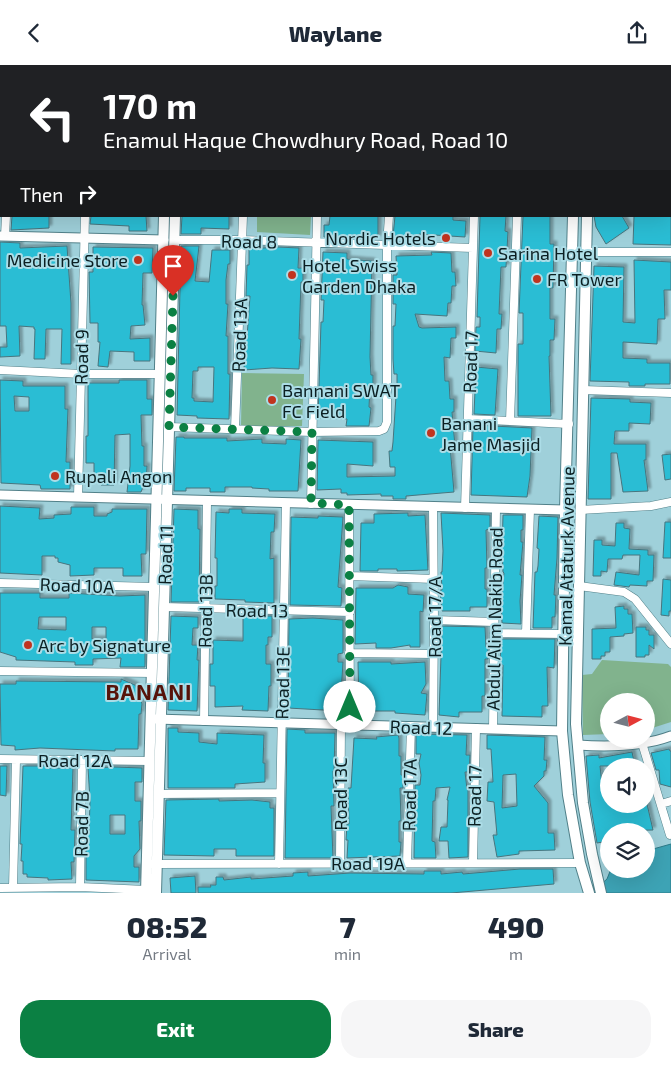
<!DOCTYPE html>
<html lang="en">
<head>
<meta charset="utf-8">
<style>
	body { margin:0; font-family:"Exo 2",sans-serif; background:#f6f6f7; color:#1f2937; height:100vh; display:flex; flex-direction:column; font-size:19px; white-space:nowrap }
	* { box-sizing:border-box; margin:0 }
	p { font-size:16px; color:#747a83 }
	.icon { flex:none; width:28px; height:28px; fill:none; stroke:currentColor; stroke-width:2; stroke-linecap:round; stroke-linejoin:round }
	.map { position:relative; height:828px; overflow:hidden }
	.details { display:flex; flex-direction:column; background:#fff; flex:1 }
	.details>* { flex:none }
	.top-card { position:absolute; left:0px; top:0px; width:671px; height:152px; box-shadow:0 5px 20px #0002; background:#202124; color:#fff; overflow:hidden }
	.needle { width:32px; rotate:83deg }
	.buttons { position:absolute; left:600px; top:628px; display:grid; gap:10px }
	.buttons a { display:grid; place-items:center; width:55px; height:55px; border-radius:50%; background:#fff; box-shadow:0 5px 20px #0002; font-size:25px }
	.pin { position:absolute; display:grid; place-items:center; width:42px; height:42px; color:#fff; margin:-51px -21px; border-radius:50% 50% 50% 0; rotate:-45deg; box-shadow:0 0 5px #0007 }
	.pin .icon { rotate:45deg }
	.me { position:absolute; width:55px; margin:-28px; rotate:0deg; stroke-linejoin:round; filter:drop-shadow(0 0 4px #0008) }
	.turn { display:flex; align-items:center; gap:18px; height:105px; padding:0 20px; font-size:22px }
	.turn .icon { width:65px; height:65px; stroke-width:2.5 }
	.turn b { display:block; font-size:35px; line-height:42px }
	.then { display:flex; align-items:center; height:48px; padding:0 20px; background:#0003; gap:10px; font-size:19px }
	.eta { display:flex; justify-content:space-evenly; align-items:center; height:85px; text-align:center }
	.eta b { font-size:30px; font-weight:800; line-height:35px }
	.primary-button { display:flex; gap:10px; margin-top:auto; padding:10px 20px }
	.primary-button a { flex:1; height:58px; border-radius:20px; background:#0b8043; color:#fff; font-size:20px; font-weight:800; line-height:58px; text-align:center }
	.primary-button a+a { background:#f6f6f7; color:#1f2937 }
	header { display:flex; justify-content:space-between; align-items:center; height:65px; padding:0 20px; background:#fff; font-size:22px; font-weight:800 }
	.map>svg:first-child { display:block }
	.green { fill:#81b38d }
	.water { fill:#3da3b5; stroke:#2e7b89 }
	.building { fill:#2abdd4; stroke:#47757e; fill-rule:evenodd; filter:url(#shadow) }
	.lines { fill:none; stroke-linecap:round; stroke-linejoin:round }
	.minor-casing { stroke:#518089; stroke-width:9 }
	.tertiary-casing { stroke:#518089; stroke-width:11 }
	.secondary-casing { stroke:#518089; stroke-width:12 }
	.minor { stroke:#fff; stroke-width:8 }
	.tertiary { stroke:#fff; stroke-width:9 }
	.secondary { stroke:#fff; stroke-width:10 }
	.route { stroke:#0b8043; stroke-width:9; stroke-dasharray:0 16.2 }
	.poi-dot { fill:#c0341f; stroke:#acdde7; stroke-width:2 }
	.labels { text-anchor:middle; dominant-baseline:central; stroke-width:4; stroke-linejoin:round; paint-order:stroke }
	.poi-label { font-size:18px; fill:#0b1f22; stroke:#acdde7; text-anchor:start }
	.street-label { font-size:18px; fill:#0b1f22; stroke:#acdde7 }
	.district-label { font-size:22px; font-weight:bold; letter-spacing:1px; fill:#561309; stroke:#acdde7 }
</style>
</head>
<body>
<header><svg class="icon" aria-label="back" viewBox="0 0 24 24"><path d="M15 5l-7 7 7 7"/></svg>Waylane<svg class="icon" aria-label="share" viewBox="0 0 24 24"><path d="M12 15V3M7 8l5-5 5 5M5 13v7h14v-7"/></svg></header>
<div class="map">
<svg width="671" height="828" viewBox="0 0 671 828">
	<defs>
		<filter id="shadow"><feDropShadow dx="3" dy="-3" stdDeviation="1" flood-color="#0004"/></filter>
	</defs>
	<rect width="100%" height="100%" fill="#9fd0da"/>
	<path class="green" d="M257,151H311L310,170L257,167Z
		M242,308L304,309L302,361L241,362Z
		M602,595L668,599L671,602V657L646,665V636H609V669L583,670L582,610L592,609Z"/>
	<path class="water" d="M671,779V828H591L607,814L611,804H646V786Z"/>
	<path class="building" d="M12,151H49V163L11,165Z
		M91,151H146L147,166H129V161L90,159Z
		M182,151H229V164L201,163V169H181Z
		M330,151H378V173L324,172V160H329Z
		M395,151H453V155L466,156L465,172L419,169V172L393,171Z
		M480,151H506L505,166L508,167L506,202H501L499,249H502L501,264H497L496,288L475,286L476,262H480V252H477Z
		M523,151H550V179H554L553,223H550V254H555L554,275H550V291H549L551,351H518V279H523V248H519Z
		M594,151H622L629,163L606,179L596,162Z
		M634,151H671V180L633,179Z
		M0,177L20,178V183L67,181L71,238V299H61L62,264H46L45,294H34L35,264H34V262L19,261L20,291L0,292V282H7L6,261H0Z
		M181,181H199L195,216L209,217L212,185H230V199H228L226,215V239H228L226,271H228V309H230L229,354L197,353V351L177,350ZM198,302H214L213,337L194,336V333H192L193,306H198Z
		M93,182L153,183L152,208H143L142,240H143L145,260L131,261L130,274L150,273V296H134V287L110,286L108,302L98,301L100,277H98V258H90L89,207H93Z
		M278,182L299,183L298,203H303V217H301L299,274H301L299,304L272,303L244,305L245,272H247L250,231H246L247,200H249V184Z
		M323,187L347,188V194L372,196L370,292L371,310H373V322H370L369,342L371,343L369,361H346L347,354L318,353L321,257H323L324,235H321Z
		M431,187L451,188L452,207H455L456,221H452L451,238H448L447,251L415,249L419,262L422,263L456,262V273H451L450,293L444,292L445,316H449L450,334H454V347H452L455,381H450L454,427L406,431V434H393V431H381V429L347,430V428H341V424L317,425L318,375L373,377V401L347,399V412L395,411V402H390L389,386H392L393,377L396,331L397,332V309H394L393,294V261H395L396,239H393V210H397L396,191L432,190Z
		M634,195L671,197V225H664L665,254H658L657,279L623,277V293L647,294V298H670V319H645V321H629V317L590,316L594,201L624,202L623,257L635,258Z
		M476,302L498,304L495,350L474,349Z
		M0,315L23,316V321H65V344H68L66,397H70V424H41L40,420L1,418ZM14,331L29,332V346H15Z
		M119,315H147V334H152V350H141L142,381H144V401H147L146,423L143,422L141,427H127L130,401V369L115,370L114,420H101V416H94V398H86V371H88V318H119Z
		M591,333L630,334V337L651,338L650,359L629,358V366H615L614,379H646V395H644L648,426L623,427L617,388H611V434H588Z
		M473,360L532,363L530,411L527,432L471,430Z
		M176,372H184V373H227V376L262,374V378L286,379V374L301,375L298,426H269V424L252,423V422H225V427H210V423H186V426H174Z
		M671,389V414L665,415L662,390Z
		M0,441L40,443L39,454L54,453V450L71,449V442H94V451H107V449L112,447V444H147L146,489H141L142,511H123V503H94V510L70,511V500L58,497V493H55V491H42V510L0,508Z
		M174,444L198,445V464H200L199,537H171Z
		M229,444H242V448L275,449L274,467H271L270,494L274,493V538L245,537V535L215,534V521H217V493H215L216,447L229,448Z
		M408,448V451L425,450L428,505L397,506V504H378V506H360L361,458H374V449Z
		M441,448L490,450V464L486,465L487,503H485V524H487V542H470V546H442L440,525H442L441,507H442L443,486Z
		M503,450H523V465H521V477H523L520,510H522L520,536L521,559L502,558L501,535L504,508L503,507L502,486Z
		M318,451L343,452L338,522L342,523L341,541L290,540L291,452L318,453Z
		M539,451L558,452L557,493L554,530H556L555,552H552V563H533L535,507H537L538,501L539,484L537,483Z
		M665,457H671V493H663Z
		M616,458H624V463L630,464L629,484L648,485V490H654L653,516H647V521L630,520L629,522L614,520L616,507L639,510L640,490H623L622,494H608L607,507L601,506V511H593L594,475H602V480L615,481Z
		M663,514L671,515V546H669V551L661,550Z
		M398,520L408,522V529L424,530L423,547L420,546V582H410V580L391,583H376V578L355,579L356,523H393Z
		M0,528H40V533H69V528L120,531L145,530V602H120L121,593L93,594V600H75V597L16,595V592L0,587ZM39,552H66V565L38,564ZM92,562H106V574H92Z
		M624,541V544H628V549H632L633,568L624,569V571L610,572V587H605V591H601V594H592V564L616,563L615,542Z
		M171,551L198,552V563H193L192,580H198L197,595H199L197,646L168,645Z
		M243,551H272V572H268V580H266V599H271V621H269L268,646L242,645L243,641L215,642V621H210V599H213V575L243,576Z
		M313,553L343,555V588L338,589V597H343L340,646L288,643L289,554Z
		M442,561L485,562L486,582H488V594H485V631H482V647H459V652L439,650Z
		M636,562H646V565H649V570H654V584L649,580V590H645V592H636Z
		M501,574H555L554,603L547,602L548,641H542V652L502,651L503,600H500Z
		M358,597H391V599L425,597L426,619L421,628L427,629L425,650L395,648V646H359Z
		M121,614L135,620L139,628L142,639L141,649H139L138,684H115V686L40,683L15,685V681L1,680L0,619H16V616L121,617Z
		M168,663H178V667L199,668V677L217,679V668L264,670L263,698H265V717L235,719V723H168Z
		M287,664L305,665V668H335L334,706H333L334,741H331L333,793H285Z
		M416,669L467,670L466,690H470L469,707H465L467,724H468V792L449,793L448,776H439L441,762H447L448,735H447L450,722L436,723L435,736H433L432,776L435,777L436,793H414L415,720H420L421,710L419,698L421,689H416Z
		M398,670L399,673V691H401V710H403V723H400L401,756H399V777H401L400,791L347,793L348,775H346L347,759H349L348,723H351L354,673L377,674L376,672Z
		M487,670L545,672L544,695H547L546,706H544V711L534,721L548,738V768H554L555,785L519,786V789L497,792L493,770H497L494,737L487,736L488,717H493L491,684H487ZM516,709L517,741L502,743L503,710Z
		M669,684L670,686H671V722L660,719L659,705H656L651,688Z
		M632,687L635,701H600L602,720L609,719V739H647L653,765L609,766V776L597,778L590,737L586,691L599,690V693Z
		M0,701H7L6,731L0,730Z
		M23,701H46V703H73L71,765H75L74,797H71L72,814L48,815V813L27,812V809H23V796H21L22,779H20Z
		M115,702L142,703V717H135V736H141V756H139L140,784L134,791V802H139V817L86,815V769H89L90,735L88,703ZM110,750H125V769H110Z
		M219,734V736L252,735L270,737V743H274V791H236V784H214V791L164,790L166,735Z
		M520,804H553L554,819L451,828H198V822H211L210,820H216V812H223L224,815L251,812V814L293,811V808L308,807V811L350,808L424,809V806H441V809L462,807L463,809Z
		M195,811L196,828H171L170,813Z"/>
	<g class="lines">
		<defs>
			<path id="minor" d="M36,0V1
				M247,1V0
				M401,1V0
				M478,1V0
				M0,39H1
				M5,171L6,151
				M174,175H242L473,183
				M586,187H671
				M0,305L81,309H160
				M583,325L671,328
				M468,354L569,359
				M510,356L517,151
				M169,362L312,367L379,366L384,364L387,357V180L389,151
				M235,364L243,151
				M78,432L85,151
				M311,439L317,151
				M349,439L350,660
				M465,443L474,151
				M580,445L651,441L671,437
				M350,511L434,514
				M0,518L154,522
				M579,521L624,527L635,534L671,579
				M164,542L350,547
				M434,555L494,557
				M494,568L565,569
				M526,568L530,444
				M349,588L434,589
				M0,606L152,608
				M204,656L207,436
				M433,662L434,555L433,442
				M493,664L496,443
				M642,678L670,770
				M0,694L150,696
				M159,729L280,728
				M661,739L671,736
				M340,798L341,659
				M407,798L411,661
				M473,798L476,663
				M152,799L580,798
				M279,799L286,438
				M80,822L82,695
				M0,823L80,822L146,825
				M13,823L16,695"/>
			<path id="tertiary" d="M0,171L164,175
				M0,430L565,445
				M155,654L562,666
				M578,680C608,682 642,682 671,671"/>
			<path id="secondary" d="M168,1V0
				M179,1V0
				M576,1V0
				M590,1V0
				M573,151L565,445L562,666L568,730L580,798L589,828
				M587,151L576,659L583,738L592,789L601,828
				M146,828L164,151
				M156,828L175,151"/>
		</defs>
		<use href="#minor" class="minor-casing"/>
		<use href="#tertiary" class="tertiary-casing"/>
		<use href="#secondary" class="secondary-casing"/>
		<use href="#minor" class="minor"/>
		<use href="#tertiary" class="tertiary"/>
		<use href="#secondary" class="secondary"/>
	</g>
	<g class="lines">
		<path class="route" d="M173,231L169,362L312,367L311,438L349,440L350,642"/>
	</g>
	<g class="poi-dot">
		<circle cx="446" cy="173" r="5"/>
		<circle cx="488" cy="188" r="5"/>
		<circle cx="138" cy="195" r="5"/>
		<circle cx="292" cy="210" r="5"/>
		<circle cx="537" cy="214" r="5"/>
		<circle cx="272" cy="335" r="5"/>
		<circle cx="431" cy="368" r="5"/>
		<circle cx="55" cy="411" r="5"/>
		<circle cx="28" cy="580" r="5"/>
	</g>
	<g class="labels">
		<g class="poi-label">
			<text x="436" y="173" text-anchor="end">Nordic Hotels</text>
			<text x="498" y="188">Sarina Hotel</text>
			<text x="128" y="195" text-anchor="end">Medicine Store</text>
			<text x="302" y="200">Hotel Swiss<tspan x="302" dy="21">Garden Dhaka</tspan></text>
			<text x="547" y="214">FR Tower</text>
			<text x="282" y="325">Bannani SWAT<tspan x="282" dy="21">FC Field</tspan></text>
			<text x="441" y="358">Banani<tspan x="441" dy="21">Jame Masjid</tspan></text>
			<text x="65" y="411">Rupali Angon</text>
			<text x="38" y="580">Arc by Signature</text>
		</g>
		<g class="street-label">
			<text transform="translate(249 176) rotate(1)">Road 8</text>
			<text transform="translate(239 270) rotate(-88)">Road 13A</text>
			<text transform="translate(81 292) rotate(-89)">Road 9</text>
			<text transform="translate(470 297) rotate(-88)">Road 17</text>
			<text transform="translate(165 490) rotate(-88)">Road 11</text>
			<text transform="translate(566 491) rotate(-89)">Kamal Ataturk Avenue</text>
			<text transform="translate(77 520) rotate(2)">Road 10A</text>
			<text transform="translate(257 545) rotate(1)">Road 13</text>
			<text transform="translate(205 546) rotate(-89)">Road 13B</text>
			<text transform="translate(434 552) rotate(-90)">Road 17/A</text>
			<text transform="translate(494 554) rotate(-89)">Abdul Alim Nakib Road</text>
			<text transform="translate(282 618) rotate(-89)">Road 13E</text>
			<text transform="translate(421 662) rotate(2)">Road 12</text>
			<text x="75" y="695">Road 12A</text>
			<text transform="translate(340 729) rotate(-90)">Road 13C</text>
			<text transform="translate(409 730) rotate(-89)">Road 17A</text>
			<text transform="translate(474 731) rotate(-89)">Road 17</text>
			<text transform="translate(81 759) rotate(-89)">Road 7B</text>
			<text x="368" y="798">Road 19A</text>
		</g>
		<g class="district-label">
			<text x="149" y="626">BANANI</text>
		</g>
	</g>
</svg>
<div class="buttons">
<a><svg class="needle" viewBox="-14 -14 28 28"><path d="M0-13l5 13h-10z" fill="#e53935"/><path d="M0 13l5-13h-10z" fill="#747a83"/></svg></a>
<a><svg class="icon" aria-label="sound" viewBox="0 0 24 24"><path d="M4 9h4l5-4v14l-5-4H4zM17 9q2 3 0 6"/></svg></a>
<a><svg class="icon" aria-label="layers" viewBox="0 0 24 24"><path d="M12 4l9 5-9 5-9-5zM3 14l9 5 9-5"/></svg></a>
</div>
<div class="pin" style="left:173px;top:231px;background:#d93025"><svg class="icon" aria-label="arrive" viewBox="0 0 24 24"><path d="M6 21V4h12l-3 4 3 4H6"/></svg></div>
<svg class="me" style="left:350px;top:642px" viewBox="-20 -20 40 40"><circle r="19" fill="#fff"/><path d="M0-13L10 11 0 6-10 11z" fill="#0b8043"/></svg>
<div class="top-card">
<div class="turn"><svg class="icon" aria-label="left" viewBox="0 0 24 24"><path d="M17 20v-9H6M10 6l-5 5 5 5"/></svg><div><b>170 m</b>Enamul Haque Chowdhury Road, Road 10</div></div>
<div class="then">Then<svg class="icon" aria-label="right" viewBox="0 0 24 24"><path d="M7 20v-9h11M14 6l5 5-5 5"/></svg></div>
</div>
</div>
<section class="details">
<div class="eta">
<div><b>08:52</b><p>Arrival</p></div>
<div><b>7</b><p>min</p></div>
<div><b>490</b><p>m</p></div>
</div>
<div class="primary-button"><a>Exit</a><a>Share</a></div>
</section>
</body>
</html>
